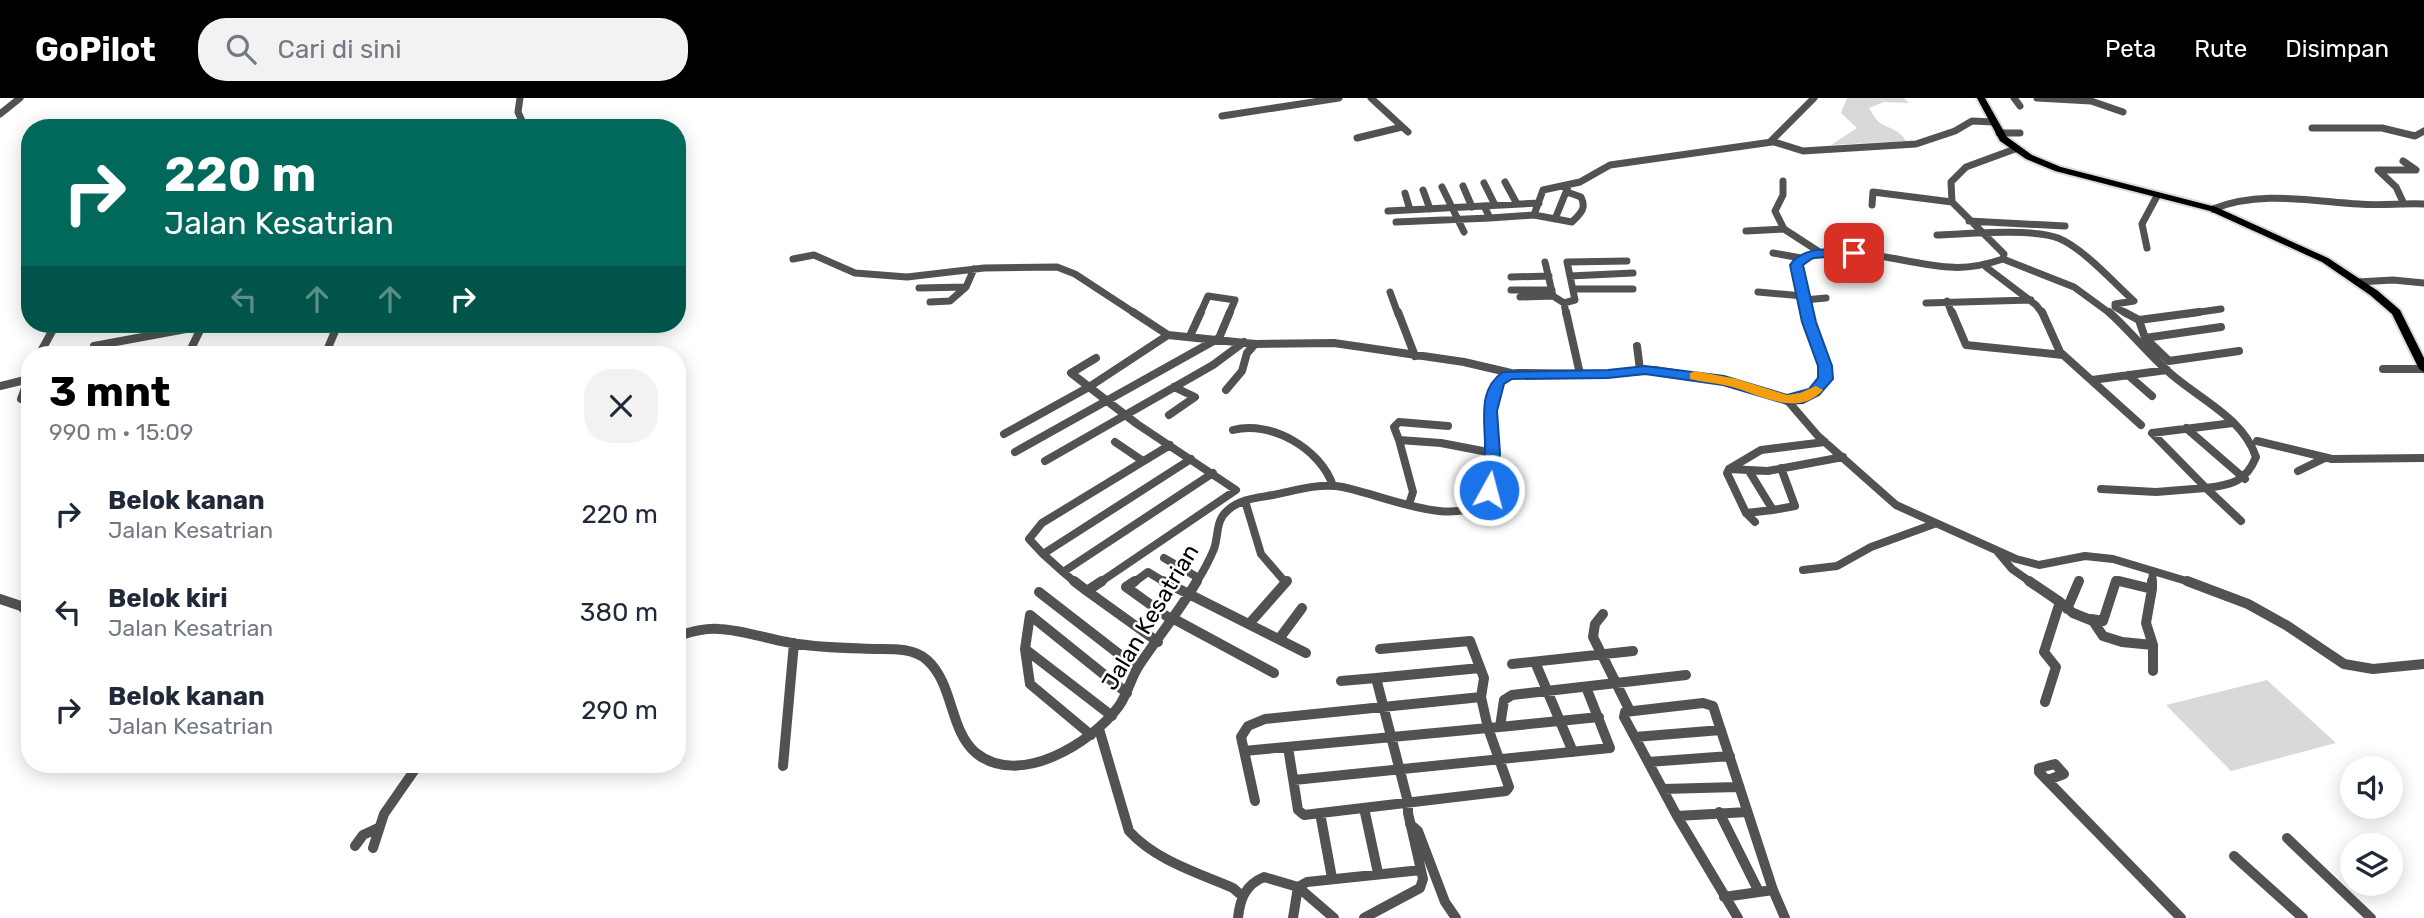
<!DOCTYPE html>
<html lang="id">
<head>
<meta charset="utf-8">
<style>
	body { margin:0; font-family:Rubik,sans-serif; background:#f2f2f3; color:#1f2937; height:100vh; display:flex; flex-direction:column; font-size:26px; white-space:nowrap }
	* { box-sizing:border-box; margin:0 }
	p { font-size:23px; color:#747a83 }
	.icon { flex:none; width:38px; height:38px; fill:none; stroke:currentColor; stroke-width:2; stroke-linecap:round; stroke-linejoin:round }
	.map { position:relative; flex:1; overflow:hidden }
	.panel { position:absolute; left:21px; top:248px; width:665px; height:427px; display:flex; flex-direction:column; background:#fff; border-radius:28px; box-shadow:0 4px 18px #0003 }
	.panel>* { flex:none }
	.hud { position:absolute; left:21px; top:21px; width:665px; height:214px; border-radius:28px; box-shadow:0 4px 18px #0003; background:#00695c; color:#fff; overflow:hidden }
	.buttons { position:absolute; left:2340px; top:658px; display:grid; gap:14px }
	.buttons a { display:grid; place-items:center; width:63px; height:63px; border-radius:50%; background:#fff; box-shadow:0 4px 18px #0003; font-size:35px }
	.pin { position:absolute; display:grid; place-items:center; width:60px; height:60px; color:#fff; margin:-30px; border-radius:14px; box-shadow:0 4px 10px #0006 }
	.me { position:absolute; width:77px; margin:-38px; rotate:7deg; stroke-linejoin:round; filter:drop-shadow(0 0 5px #0008) }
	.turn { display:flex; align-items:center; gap:24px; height:147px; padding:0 28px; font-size:32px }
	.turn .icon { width:91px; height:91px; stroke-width:2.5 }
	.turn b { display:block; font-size:49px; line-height:60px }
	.lanes { display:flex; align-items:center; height:66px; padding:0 28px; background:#0003; justify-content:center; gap:35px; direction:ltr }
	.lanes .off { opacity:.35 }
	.round { display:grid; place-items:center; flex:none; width:74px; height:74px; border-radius:28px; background:#f2f2f3 }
	.summary { display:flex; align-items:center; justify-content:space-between; height:119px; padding:0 28px }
	h1 { font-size:42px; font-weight:700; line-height:52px; color:#000 }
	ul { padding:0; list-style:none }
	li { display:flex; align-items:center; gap:21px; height:98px; padding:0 28px }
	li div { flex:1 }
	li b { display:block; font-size:26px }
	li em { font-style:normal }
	header { display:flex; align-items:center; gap:42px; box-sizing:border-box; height:98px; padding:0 35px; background:#000; color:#fff }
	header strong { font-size:33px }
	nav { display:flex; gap:38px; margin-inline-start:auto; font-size:24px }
	.search { width:490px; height:63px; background:#f2f2f3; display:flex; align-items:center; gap:18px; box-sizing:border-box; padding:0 24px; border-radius:28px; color:#747a83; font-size:26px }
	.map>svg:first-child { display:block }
	.green { fill:#d9d9d9 }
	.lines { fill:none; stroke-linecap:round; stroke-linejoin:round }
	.highway-casing { stroke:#dbdbdb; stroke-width:4 }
	.minor-far2 { stroke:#525252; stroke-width:7 }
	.minor-far1 { stroke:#525252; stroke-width:8 }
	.minor { stroke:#525252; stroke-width:10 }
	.highway { fill:#000; fill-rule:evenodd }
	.route { fill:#1a73e8; stroke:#114b97; stroke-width:2 }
	.slow { fill:#f59e0b }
	.labels { text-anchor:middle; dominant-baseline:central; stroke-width:5; stroke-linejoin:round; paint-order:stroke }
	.street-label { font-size:23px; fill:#000; stroke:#fff }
</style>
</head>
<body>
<header>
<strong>GoPilot</strong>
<div class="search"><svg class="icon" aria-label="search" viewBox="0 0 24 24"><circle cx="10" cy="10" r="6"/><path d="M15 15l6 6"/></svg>Cari di sini</div>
<nav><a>Peta</a><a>Rute</a><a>Disimpan</a></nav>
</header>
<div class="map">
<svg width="2424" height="820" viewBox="0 0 2424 820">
	<rect width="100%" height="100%" fill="#fff"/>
	<path class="green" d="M1847,0H1904L1909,5L1884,4L1869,10C1872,15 1876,22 1880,25C1890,31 1900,32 1906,43L1831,47L1857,30L1841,15Z
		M2267,582L2336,645L2231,673L2166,607Z"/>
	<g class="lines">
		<defs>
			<path id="highway" d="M1977,0H1985L2007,39L2032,57L2061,69L2216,109L2328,160L2378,193L2400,212L2424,260V274L2419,271L2392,216L2370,197L2322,164L2210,113L2055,73L2026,61L2000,43Z"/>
		</defs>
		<use href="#highway" class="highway-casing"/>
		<path class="minor-far2" d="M520,0L518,14L525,30
			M1371,0L1408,34
			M1814,0L1771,43L1803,53L1916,46L1955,33L1972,23L1993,24
			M2014,0L2020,8
			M2037,0L2091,3L2123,14
			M0,16L20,0
			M1222,18L1339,0
			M2312,30H2382L2415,38L2424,33
			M1999,35H2020
			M1357,40L1402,29
			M2403,63L2416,72H2378L2396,89L2404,106
			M1783,83V97L1775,113L1784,131
			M1505,84L1517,106
			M1484,85L1495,107
			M1463,88L1472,109
			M1442,89L1464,134
			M1423,92L1430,111
			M1405,95L1410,112
			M1872,107L1873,94L1952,104
			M1484,108L1490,120L1534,117L1572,124C1580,116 1587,111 1581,99L1567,94
			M2213,111C2259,92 2310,103 2359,106C2380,108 2402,105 2424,106
			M1388,113L1539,105
			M1534,117L1543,92L1580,84L1610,67L1772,44
			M1555,121L1568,89
			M1969,123L2065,128
			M1396,124L1490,120
			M1746,133L1784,131L1821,155
			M1937,137C1965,136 2033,130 2058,140C2083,150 2113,184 2134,203L2115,206V209L2127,216
			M2147,150L2142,126L2157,98
			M1773,155L1801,160
			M793,161L814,157L855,175L907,179L984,170L1057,169L1075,176L1136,216
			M2003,161L2074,189L2111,216
			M1545,164L1553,198L1564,205
			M1986,169L2036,207L2043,216
			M1570,178L1633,175
			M1511,179L1549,178
			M2358,184L2393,182L2424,185
			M919,190L966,189L974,171
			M1573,191H1633
			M1511,192H1552
			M1390,194L1398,216
			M1758,194L1803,198
			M1520,199L1553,198
			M1804,202L1826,200
			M1947,203L1952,216
			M930,204L950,203L966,189
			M1926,205L2031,202
			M1200,216L1208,198L1235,202L1229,216
			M1566,216L1564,205L1575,202L1567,164L1627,163
			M1808,216L1797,178L1798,163C1846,141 1899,166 1949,169C1968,171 1985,167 2003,161L2004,156L1952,104L1951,84L1966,69L2015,51
			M2186,216L2221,211"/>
		<path class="minor-far1" d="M1133,214L1168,237L1255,246L1334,245L1464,264L1511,275
			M1398,214L1415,258
			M1566,214L1580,276
			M1952,214L1966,247L2063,257
			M2042,214L2060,254L2141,327
			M2109,214C2131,234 2149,257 2171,276C2201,302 2243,320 2256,359C2246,384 2231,387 2206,390L2152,335L2233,325
			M2124,214L2139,222L2145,240L2221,229
			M2139,222L2199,214
			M1190,238L1201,214
			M2145,240L2169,263L2239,253
			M94,248L202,228L188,257
			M1637,248L1640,272
			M39,257L56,226
			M325,257L338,226
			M1096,260L1071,275L1137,326L1236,392L1099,485
			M2383,271H2424
			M30,276L21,301L30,299
			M2128,277L2152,298
			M2092,282L2167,272
			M0,288L25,282
			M1226,292L1242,273L1247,255L1255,246
			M1787,302L1818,338L1896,407L2016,461L2039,467L2085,458L2113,461L2193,485
			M1169,317L1195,299L1174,289
			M2186,330L2245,381
			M1233,332C1271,322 1321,351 1333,388
			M1004,336L1089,289L1168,237
			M1399,342L1394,329L1399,324L1448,328
			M2257,343L2332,361L2424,360
			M1115,344L1143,363
			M1825,344L1761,352L1729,371L1768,373L1843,359
			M1015,354L1219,240L1230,214
			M1191,361L1043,456L1063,474L1213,375
			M1045,363L1213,267L1244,244
			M1729,371L1727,375L1746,415L1755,424
			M2298,373L2325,360
			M2101,391L2156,394L2206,390L2241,423
			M1245,403L1261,456L1286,485
			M1409,406L1413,394L1399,342L1441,345L1493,355
			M1773,412L1795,408L1781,370
			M1746,415L1773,412L1749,373
			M1996,452L2012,471L2032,485
			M1043,456L1029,441L1042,425L1170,347
			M1164,460L1197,479
			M1803,472L1837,468L1871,449L1934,426
			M1063,474L1076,485
			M1133,485L1148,474L1166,485
			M1196,485C1203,474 1209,463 1214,451C1219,437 1215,423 1228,412C1240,401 1257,400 1273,397C1294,393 1315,386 1336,388C1374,392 1462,438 1487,396C1504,366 1481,321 1500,281L1516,275L1608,276L1654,272L1731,284L1789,302L1814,294L1824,284L1826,277L1808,214
			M2078,485L2079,482
			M2115,485L2116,482L2126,485
			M2152,485L2153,473"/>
		<path class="minor" d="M1074,483L1087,493L1102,483
			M1135,483L1126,489L1172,522
			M1163,483L1306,555
			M2029,483L2060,504L2044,554L2056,569L2045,604
			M2119,483L2152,491V483
			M2187,483L2248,506L2286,527L2344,566L2373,571L2424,566
			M2152,491L2146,525L2153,547
			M1087,493L1158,544
			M1039,494L1137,570
			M0,501L21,508L30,516
			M2060,504L2073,515L2093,523L2103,538L2122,544L2153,547V573
			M2067,511L2079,483
			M1603,516L1595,526L1593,539L1630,613
			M1030,517L1025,551L1030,586L1091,637
			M1030,517L1127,595
			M1174,521L1274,575
			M2091,521L2103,523L2116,483
			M1249,526L1287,483
			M677,538C691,534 704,530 719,531C743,532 767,541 792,545C819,550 848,550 876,551C893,551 914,550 927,562C954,586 949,632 976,655C1019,690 1092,645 1119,608C1128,595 1131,579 1140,566C1159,538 1180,512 1197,483
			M1279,541L1302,510
			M1025,551L1112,618
			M1380,551L1470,543L1484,580L1481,599
			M1535,564L1573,654
			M1512,566L1633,553
			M1376,580L1480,570
			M1341,583L1376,580L1408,704V715L1423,781L1420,790L1364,820
			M1500,629L1599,619
			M1099,631L1129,733C1155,762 1198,775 1233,790L1241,797
			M1635,639L1721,632
			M1244,653L1488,630L1509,689L1506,693L1304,717L1298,712L1288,649
			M1648,664L1730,658
			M783,668L794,545
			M1294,682L1610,650L1586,589
			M2048,682L2064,676L2055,666L2039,670V674L2181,820
			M1663,691L1738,689
			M1255,703L1241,639L1248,628L1265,621L1481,599L1488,630L1500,629L1504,602L1512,597L1686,577
			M1364,710L1378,775
			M1719,714L1759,794
			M1320,715L1332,780
			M1677,718L1747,714
			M1410,726L1418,733L1445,804L1456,820
			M2287,740L2371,820
			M355,748L363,737L378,730
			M373,750L384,716L418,667
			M2234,758L2303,820
			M1724,799L1773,792
			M1238,820C1240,801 1245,787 1264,779L1298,789L1334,820
			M1293,820L1298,789L1307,784L1421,772
			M1738,820L1677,718L1624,619L1625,614L1703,605L1713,608L1773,792L1785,820"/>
		<use href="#highway" class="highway"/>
	</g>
	<path class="route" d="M1854,151L1859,152V157L1813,160L1803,167L1816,224L1832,268L1833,281L1819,297L1803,305L1787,306L1723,287L1645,276L1608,280L1512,281L1504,286L1497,313L1500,355L1497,392L1494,396H1483L1481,392C1482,380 1485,367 1485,354C1486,325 1476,292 1503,274L1608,272L1645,268L1724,278L1787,297L1809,291L1818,280V268L1802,224L1790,167C1803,147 1832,152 1854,151Z"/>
	<path class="slow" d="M1695,273L1737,281L1787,297L1800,295L1816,288L1823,292C1797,321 1758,295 1728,288C1716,285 1702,284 1690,281V275Z"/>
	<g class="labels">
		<g class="street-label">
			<text transform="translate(1150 519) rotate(-59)">Jalan Kesatrian</text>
		</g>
	</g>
</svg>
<div class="buttons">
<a><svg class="icon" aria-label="sound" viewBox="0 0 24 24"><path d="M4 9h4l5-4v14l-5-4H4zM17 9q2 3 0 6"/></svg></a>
<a><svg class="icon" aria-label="layers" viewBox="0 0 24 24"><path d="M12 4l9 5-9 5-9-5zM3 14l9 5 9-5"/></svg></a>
</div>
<div class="pin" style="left:1854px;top:155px;background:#d93025"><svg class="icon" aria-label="arrive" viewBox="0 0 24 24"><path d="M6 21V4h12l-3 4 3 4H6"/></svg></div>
<svg class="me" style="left:1489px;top:392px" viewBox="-20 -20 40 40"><circle r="17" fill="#1a73e8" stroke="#fff" stroke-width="3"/><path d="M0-11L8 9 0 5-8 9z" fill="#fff"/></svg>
<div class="hud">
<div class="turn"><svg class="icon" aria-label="right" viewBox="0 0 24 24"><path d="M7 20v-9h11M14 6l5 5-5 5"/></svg><div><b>220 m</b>Jalan Kesatrian</div></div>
<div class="lanes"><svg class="icon off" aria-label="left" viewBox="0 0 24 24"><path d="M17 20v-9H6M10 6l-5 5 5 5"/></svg><svg class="icon off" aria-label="ahead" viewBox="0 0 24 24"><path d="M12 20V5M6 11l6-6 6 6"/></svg><svg class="icon off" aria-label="ahead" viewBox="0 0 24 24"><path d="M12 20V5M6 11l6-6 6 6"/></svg><svg class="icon" aria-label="right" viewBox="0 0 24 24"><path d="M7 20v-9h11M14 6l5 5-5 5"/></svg></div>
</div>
<section class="panel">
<div class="summary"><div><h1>3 mnt</h1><p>990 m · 15:09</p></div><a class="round"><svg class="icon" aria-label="close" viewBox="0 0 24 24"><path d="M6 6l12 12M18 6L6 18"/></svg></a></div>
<ul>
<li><svg class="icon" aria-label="right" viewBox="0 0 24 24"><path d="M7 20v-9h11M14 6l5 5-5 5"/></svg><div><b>Belok kanan</b><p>Jalan Kesatrian</p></div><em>220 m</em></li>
<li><svg class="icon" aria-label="left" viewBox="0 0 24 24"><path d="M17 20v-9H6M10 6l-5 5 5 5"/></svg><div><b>Belok kiri</b><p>Jalan Kesatrian</p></div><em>380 m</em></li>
<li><svg class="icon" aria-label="right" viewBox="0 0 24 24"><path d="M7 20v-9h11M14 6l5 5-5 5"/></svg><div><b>Belok kanan</b><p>Jalan Kesatrian</p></div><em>290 m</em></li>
</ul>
</section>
</div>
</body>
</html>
